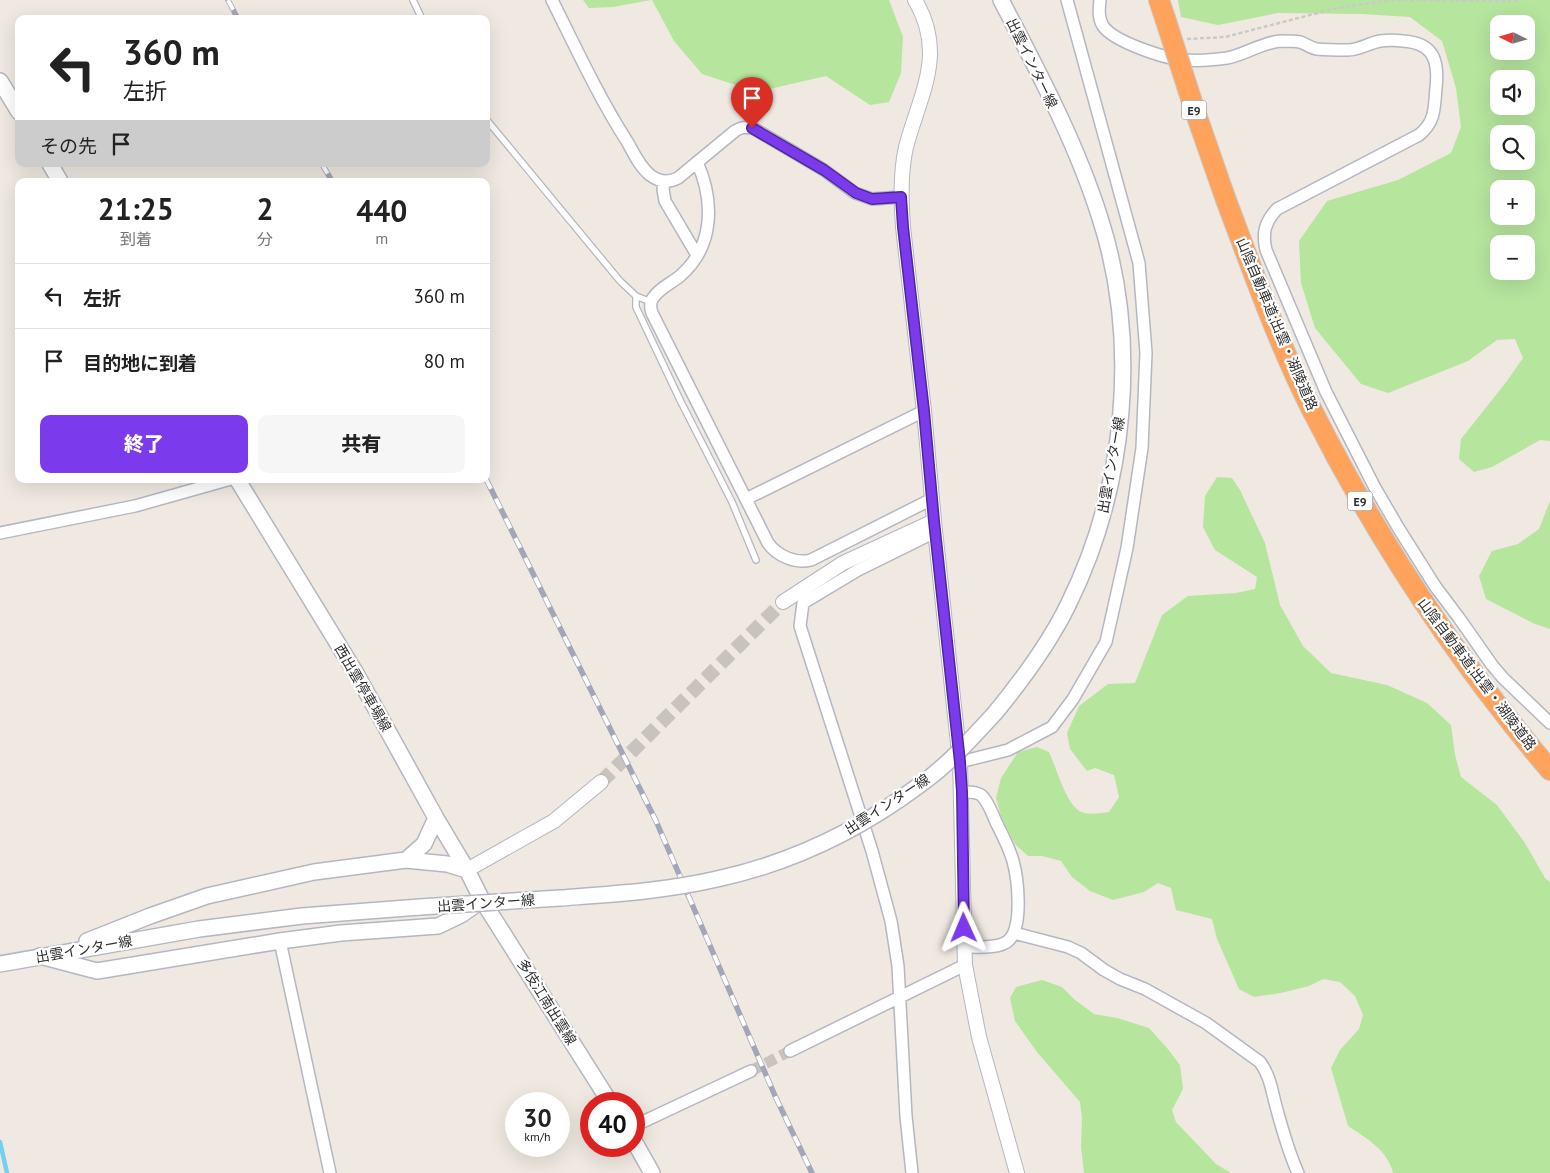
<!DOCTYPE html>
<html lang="ja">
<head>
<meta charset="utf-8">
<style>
	body { margin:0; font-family:"PT Sans","Noto Sans JP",sans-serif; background:#f6f6f6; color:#222; height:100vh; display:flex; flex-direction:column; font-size:19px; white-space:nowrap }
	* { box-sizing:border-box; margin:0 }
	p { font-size:16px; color:#767676 }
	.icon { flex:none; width:28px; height:28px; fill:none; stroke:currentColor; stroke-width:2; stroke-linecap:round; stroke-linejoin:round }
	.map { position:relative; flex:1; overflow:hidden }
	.side { position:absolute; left:15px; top:178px; width:475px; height:305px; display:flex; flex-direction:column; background:#fff; border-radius:10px; box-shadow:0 5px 20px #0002 }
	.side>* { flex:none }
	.banner { position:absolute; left:15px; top:15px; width:475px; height:152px; border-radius:10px; box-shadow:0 5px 20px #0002; background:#fff; color:#222; overflow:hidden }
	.needle { width:32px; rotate:275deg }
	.tools { position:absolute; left:1490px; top:15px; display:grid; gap:10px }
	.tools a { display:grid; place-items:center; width:45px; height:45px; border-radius:10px; background:#fff; box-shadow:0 5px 20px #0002; font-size:25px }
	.speed { position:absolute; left:505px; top:1092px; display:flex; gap:10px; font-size:25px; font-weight:700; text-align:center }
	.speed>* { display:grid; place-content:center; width:65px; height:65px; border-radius:50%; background:#fff; box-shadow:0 5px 20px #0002; line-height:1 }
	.speed small { font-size:12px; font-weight:400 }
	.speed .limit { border:8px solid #d22; background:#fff; color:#111 }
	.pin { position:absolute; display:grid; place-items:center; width:42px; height:42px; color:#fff; margin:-51px -21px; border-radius:50% 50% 50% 0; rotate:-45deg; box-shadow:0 0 5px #0007 }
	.pin .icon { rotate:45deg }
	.me { position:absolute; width:55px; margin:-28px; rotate:359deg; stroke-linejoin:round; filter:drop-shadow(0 0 4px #0008) }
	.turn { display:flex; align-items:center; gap:18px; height:105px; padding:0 25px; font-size:22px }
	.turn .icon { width:65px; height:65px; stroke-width:2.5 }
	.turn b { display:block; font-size:35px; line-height:42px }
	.then { display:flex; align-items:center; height:48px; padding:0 25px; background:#0003; gap:10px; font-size:19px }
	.eta { display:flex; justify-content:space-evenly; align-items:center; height:85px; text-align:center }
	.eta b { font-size:30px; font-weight:800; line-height:35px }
	.button { display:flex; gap:10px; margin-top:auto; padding:10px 25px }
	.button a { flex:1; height:58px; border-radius:10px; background:#7c3aed; color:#fff; font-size:20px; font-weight:800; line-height:58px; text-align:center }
	.button a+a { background:#f6f6f6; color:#222 }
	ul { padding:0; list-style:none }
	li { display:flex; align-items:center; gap:15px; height:65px; padding:0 25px; border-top:1px solid #e0e0e0 }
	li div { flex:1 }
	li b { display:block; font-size:19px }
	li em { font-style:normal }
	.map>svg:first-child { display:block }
	.green { fill:#b6e59e; fill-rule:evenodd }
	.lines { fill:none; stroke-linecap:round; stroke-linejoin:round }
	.stream { stroke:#75cff0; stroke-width:4.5 }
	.minor-tunnel { stroke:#c8c4bd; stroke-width:11; stroke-dasharray:11 5.5; stroke-linecap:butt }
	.tertiary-tunnel { stroke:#c8c4bd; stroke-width:14; stroke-dasharray:14 7; stroke-linecap:butt }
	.service-casing { stroke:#b4b7c1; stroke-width:8 }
	.minor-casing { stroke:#b4b7c1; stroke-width:14 }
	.tertiary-casing { stroke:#b4b7c1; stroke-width:16 }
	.secondary-casing { stroke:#b4b7c1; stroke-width:18 }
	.motorway-casing { stroke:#c9c9c9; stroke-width:22 }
	.path { stroke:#c9c9c9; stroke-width:2.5; stroke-dasharray:4 2.5; stroke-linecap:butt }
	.service { stroke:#fff; stroke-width:5.5 }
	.minor { stroke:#fff; stroke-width:11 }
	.tertiary { stroke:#fff; stroke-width:14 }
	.secondary { stroke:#fff; stroke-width:15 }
	.motorway { stroke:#ffa35c; stroke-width:20 }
	.rail-casing { stroke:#a3a6b8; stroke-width:5.5 }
	.rail { stroke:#fff; stroke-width:4; stroke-dasharray:11; stroke-linecap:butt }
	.secondary-bridge-casing { stroke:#b4b7c1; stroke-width:18; stroke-linecap:butt }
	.motorway-bridge-casing { stroke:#c9c9c9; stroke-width:22; stroke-linecap:butt }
	.secondary-bridge { stroke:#fff; stroke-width:15 }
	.motorway-bridge { stroke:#ffa35c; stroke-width:20 }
	.route-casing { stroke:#51269a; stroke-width:12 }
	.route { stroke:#7c3aed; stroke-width:9 }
	.labels { text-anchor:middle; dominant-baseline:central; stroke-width:4.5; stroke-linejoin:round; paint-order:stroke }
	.shield { fill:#fff; stroke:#6d6d6d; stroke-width:1 }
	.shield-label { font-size:12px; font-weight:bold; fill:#2e2e2e }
	.street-label { font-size:14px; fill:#2e2e2e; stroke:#fff }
</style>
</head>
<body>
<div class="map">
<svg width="1550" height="1173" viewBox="0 0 1550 1173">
	<rect width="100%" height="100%" fill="#efe9e1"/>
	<path class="green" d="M583,0H651L613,7L589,8Z
		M652,0H889L903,37L901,73L889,102L870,105L826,76L757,92L702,74L674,41Z
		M1178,0H1550V441L1540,440L1492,467L1474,472L1459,459L1461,439L1507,381L1523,358L1515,339L1497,340L1468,361L1388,393L1361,384L1315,328L1301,283L1299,241L1327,201L1398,180L1451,153L1461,127L1456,88L1442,41L1410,17L1362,14L1278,13L1218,25L1181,17ZM1499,24H1526V51H1499ZM1499,79H1526V106H1499ZM1499,134H1526V161H1499ZM1499,189H1526V216H1499ZM1499,244H1526V271H1499Z
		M1217,477L1232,478L1240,490L1265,543L1280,605L1303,646L1331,673L1387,685L1427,703L1451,725L1455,755L1461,777L1497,805L1525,843L1545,878L1550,882V1173H1393C1388,1150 1366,1138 1348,1126L1331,1068L1340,1050L1359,1029L1363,1015L1355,996L1340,982L1323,979L1309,986L1281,993L1254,997L1239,989L1217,939L1212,919L1176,910L1171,888L1158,883L1144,892L1113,900L1090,891L1072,877L1061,861L1042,856H1028L1015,844L1001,816L996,798L1001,778L1018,752L1037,747L1049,752C1056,767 1065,800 1078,810C1085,816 1100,813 1109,812L1119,797L1114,775L1095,768L1087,771L1070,749L1067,733L1079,706L1108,684L1135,683L1162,615L1188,596L1236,593L1255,589L1257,577L1215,550L1203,527L1205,496Z
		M1550,501V629L1535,624L1486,599L1479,576L1492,551L1518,544L1539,529Z
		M1042,980L1062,987L1075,1000L1094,1014L1117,1018L1149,1028L1167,1048L1180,1065L1183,1089L1172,1110L1176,1122L1216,1164L1231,1173H1084L1081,1146L1082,1118L1080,1102L1037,1052L1015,1021L1010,998L1016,987Z"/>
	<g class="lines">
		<path class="stream" d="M0,1142L7,1173"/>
		<path class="minor-tunnel" d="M751,1071L790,1051"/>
		<path class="tertiary-tunnel" d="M601,782L783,602"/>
		<defs>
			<path id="service" d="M413,0L422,19
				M486,119L620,281L636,296L651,302
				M636,296V307L680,400L732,502L756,560"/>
			<path id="minor" d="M552,0C576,48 599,98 628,143C634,154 640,167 650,175C659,182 668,183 678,178L735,131C741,127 745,127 753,128L824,170L855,193L872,199L901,197
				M1100,0C1099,9 1098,18 1103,26C1114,42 1166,59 1185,60C1198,61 1213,60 1227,58C1244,55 1263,42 1281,41C1286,41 1294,41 1300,42C1306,44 1311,48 1317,49C1327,50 1338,50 1348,50C1359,50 1369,43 1380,41C1388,40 1395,40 1403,41C1434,43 1439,61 1436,88C1434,108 1436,121 1419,135L1277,209C1265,222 1262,233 1266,250L1326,392L1374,486L1399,529L1435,586L1459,618L1492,665L1503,678L1550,723
				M697,162C714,200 715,246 680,276C672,283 659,288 653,298C650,302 650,307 652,313L768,543C777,556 796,564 811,560L932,499
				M664,182L663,189L665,201L697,255
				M746,499L924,411
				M0,533L135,506L231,479
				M960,762L1008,750L1052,727L1073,699L1106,642L1127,548L1142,448L1146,353L1139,263L1067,0
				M962,792C968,792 975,791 981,795C988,801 992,813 996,822C1002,834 1009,847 1013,861C1018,879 1023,926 1009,940C1001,949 976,947 964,947
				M1014,933L1068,947L1081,953L1104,970L1120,979L1145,989L1206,1023L1260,1062C1271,1077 1272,1093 1277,1110C1283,1132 1289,1153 1298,1173
				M280,941L330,1173
				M790,1051L965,965
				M634,1126L751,1071
				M912,1173L906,1116L898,966L891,921L872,851L800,626L803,603L858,570L935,532"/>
			<path id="tertiary" d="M915,0C947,54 920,94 906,147C900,173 901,201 903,227L924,411L934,521L960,762L965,965L979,1037L1017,1173
				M783,602L843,563L934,521
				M467,870L554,821L601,782"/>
			<path id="secondary" d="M0,81L19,112
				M50,164L60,181
				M237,479L357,675L436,818L467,870L482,900L611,1104
				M995,713C1023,679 1049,644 1068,605C1126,488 1140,342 1100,218C1076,142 1038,71 1001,0
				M406,860L424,844L436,818
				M87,941L150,916L207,896L314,872L406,860L447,864L467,870
				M40,956L97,971L280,941L341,933L438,926L461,915L481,901
				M0,964L199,929L302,916L420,907
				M634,1141L652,1173"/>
			<path id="motorway" d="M1159,0L1165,18
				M1226,200C1253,271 1278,343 1312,410C1377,539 1457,660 1550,770"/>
		</defs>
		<use href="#service" class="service-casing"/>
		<use href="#minor" class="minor-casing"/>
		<use href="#tertiary" class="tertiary-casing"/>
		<use href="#secondary" class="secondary-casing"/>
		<use href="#motorway" class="motorway-casing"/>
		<path class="path" d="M1187,39L1225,37L1337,8L1392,0L1507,1L1519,0"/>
		<use href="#service" class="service"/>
		<use href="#minor" class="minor"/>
		<use href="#tertiary" class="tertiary"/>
		<use href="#secondary" class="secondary"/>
		<use href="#motorway" class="motorway"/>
		<defs>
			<path id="rail" d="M228,0L238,19
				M322,164L332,181
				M486,479L656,821L776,1098L812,1173"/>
		</defs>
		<use href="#rail" class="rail-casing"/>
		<use href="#rail" class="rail"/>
		<defs>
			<path id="secondary-bridge" d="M420,907C467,904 513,901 560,898C613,894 665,891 717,879C791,863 861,829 921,784C949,764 972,738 995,713"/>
			<path id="motorway-bridge" d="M1165,18L1195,111L1226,200"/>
		</defs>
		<use href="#secondary-bridge" class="secondary-bridge-casing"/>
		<use href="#motorway-bridge" class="motorway-bridge-casing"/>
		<use href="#secondary-bridge" class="secondary-bridge"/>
		<use href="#motorway-bridge" class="motorway-bridge"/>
	</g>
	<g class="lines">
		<defs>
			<path id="route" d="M752,128L824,170L856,193L872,199L901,197L903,227L924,411L934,521L960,762L962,792L964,928"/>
		</defs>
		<use href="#route" class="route-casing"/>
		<use href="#route" class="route"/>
	</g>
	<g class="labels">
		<g class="shield">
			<rect x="1181.5" y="100.5" width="25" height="19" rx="4"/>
			<rect x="1347.5" y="491.5" width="25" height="19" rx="4"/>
		</g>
		<g class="shield-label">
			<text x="1194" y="110">E9</text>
			<text x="1360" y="501">E9</text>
		</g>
		<g class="street-label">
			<text transform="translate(1032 63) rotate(64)">出雲インター線</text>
			<text transform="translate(1277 324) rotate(67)">山陰自動車道;出雲・湖陵道路</text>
			<text transform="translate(1111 465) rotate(-80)">出雲インター線</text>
			<text transform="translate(1477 674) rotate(53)">山陰自動車道;出雲・湖陵道路</text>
			<text transform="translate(363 688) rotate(60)">西出雲停車場線</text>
			<text transform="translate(887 804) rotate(-33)">出雲インター線</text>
			<text transform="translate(486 903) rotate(-4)">出雲インター線</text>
			<text transform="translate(84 949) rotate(-10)">出雲インター線</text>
			<text transform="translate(547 1002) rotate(58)">多伎江南出雲線</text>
		</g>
	</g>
</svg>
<div class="tools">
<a><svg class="needle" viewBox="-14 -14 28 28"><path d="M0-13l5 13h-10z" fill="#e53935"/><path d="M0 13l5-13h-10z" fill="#767676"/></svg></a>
<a><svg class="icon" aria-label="sound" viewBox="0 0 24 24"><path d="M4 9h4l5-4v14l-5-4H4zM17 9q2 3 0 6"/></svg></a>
<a><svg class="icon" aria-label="search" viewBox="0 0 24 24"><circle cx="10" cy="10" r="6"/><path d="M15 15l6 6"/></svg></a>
<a>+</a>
<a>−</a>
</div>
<div class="speed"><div>30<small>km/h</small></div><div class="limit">40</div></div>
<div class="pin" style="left:752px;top:128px;background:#d93025"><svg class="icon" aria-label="arrive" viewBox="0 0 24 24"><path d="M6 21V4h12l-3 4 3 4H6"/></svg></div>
<svg class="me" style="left:964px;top:928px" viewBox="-20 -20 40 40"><path d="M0-17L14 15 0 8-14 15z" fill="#7c3aed" stroke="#fff" stroke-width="4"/></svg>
<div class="banner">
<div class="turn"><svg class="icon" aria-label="left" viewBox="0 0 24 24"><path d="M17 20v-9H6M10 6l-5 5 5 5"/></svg><div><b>360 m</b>左折</div></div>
<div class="then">その先<svg class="icon" aria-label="arrive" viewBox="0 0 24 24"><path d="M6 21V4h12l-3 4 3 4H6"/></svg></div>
</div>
<section class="side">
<div class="eta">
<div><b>21:25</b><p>到着</p></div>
<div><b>2</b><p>分</p></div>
<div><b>440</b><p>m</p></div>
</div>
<ul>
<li><svg class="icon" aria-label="left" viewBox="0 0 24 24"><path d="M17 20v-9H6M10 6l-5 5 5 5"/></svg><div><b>左折</b></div><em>360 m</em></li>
<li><svg class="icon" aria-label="arrive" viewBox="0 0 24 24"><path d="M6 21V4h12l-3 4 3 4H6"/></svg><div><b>目的地に到着</b></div><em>80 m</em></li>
</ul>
<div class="button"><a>終了</a><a>共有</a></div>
</section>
</div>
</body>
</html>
